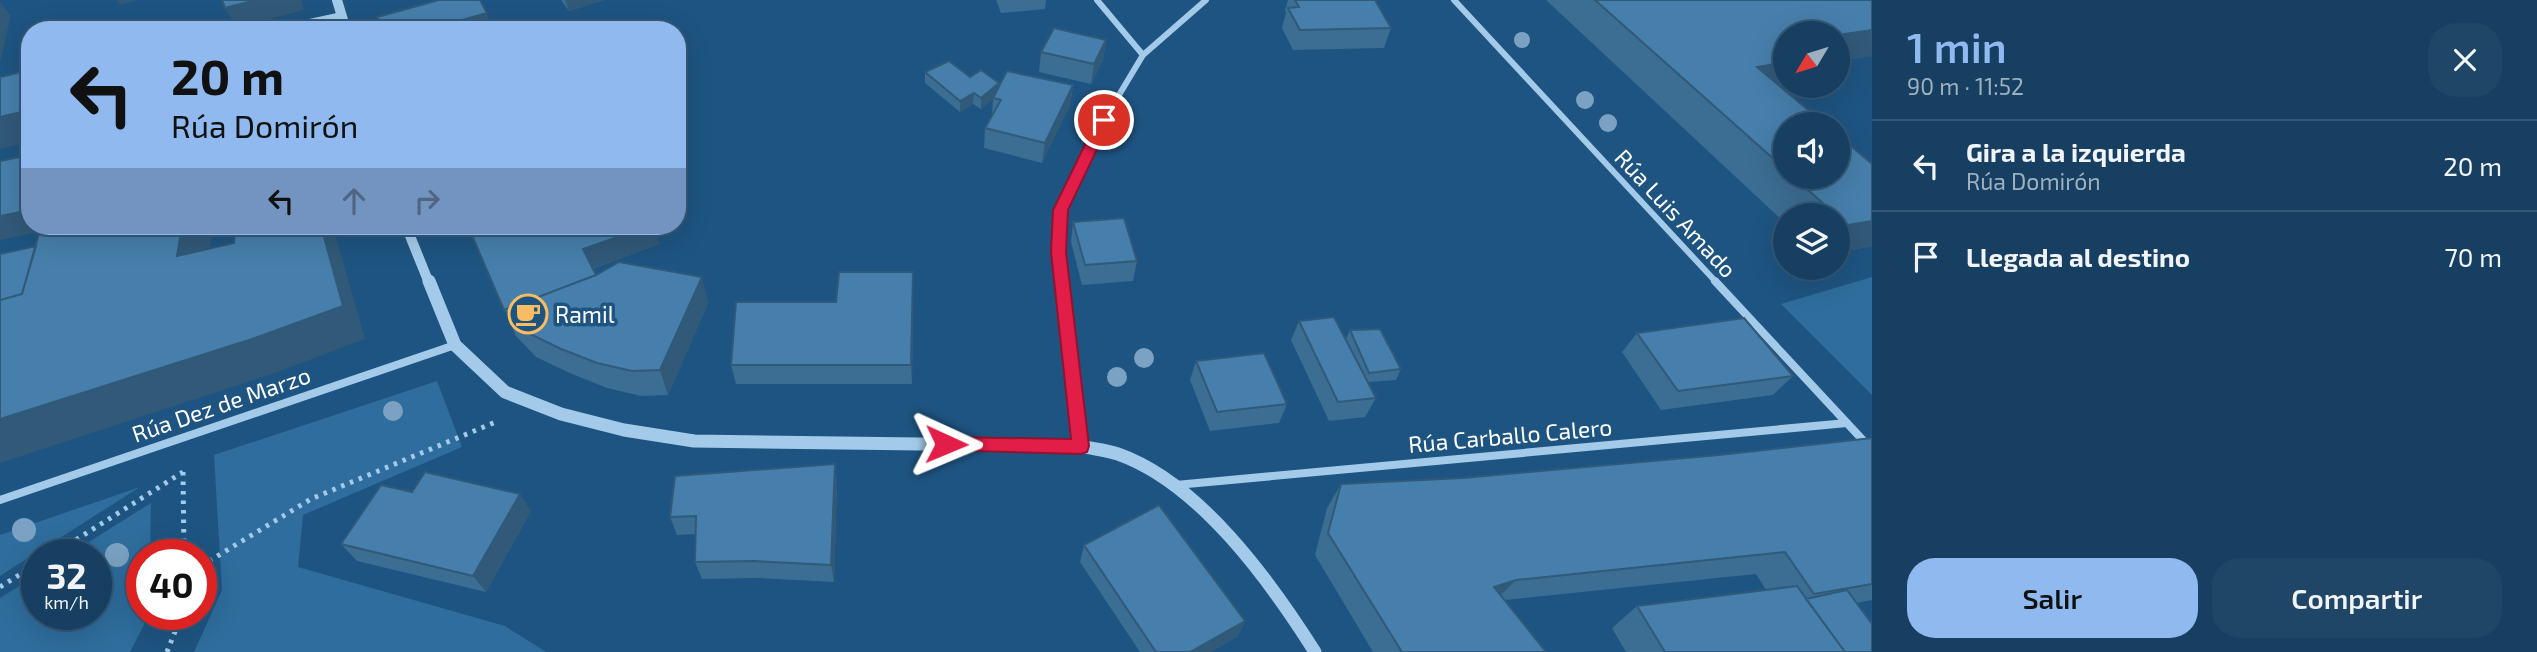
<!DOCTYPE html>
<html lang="es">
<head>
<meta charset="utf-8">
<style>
	body { margin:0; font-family:"Exo 2",sans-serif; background:#1f4667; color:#f1f3f6; height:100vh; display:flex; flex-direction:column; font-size:26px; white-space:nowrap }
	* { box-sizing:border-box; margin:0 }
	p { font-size:23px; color:#9eafbd }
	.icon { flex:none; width:38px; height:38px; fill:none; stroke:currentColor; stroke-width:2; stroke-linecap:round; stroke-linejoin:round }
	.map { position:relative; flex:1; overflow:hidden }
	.sheet { display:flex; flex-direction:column; background:#163f61; width:665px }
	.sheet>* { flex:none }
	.guide { position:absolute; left:21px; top:21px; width:665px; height:214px; border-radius:28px; box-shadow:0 7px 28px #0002,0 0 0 2px #355876; background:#90b9f0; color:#111; overflow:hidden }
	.needle { width:46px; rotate:232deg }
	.tools { position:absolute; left:1773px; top:21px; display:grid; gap:14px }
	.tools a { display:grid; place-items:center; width:77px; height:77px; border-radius:50%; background:#163f61; box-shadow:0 7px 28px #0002,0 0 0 2px #355876; font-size:35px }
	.speed { position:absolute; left:21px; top:539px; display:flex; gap:14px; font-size:35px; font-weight:700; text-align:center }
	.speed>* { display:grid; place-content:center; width:91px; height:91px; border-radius:50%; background:#163f61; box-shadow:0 7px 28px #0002,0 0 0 2px #355876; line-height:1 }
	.speed small { font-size:18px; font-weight:400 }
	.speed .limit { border:10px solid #d22; background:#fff; color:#111 }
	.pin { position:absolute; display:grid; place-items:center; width:60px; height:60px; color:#fff; margin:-30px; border:4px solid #fff; border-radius:50%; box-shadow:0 2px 7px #0007 }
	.me { position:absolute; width:77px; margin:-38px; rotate:91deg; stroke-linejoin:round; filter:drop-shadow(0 0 5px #0008) }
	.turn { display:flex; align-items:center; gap:24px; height:147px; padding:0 35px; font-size:32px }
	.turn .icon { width:91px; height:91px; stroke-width:2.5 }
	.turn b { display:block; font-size:49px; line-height:60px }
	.lanes { display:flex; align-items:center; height:66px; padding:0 35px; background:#0003; justify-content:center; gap:35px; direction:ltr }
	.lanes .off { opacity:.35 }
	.round { display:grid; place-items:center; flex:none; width:74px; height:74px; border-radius:28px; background:#1f4667 }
	.summary { display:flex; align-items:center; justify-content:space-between; height:119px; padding:0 35px }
	h1 { font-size:42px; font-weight:600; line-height:52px; color:#90b9f0 }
	.button { display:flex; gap:14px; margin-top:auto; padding:14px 35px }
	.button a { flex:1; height:80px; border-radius:28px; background:#90b9f0; color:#111; font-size:28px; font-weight:600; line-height:80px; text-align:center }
	.button a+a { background:#1f4667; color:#f1f3f6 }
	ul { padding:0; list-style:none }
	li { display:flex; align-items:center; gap:21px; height:91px; padding:0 35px; border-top:2px solid #355876 }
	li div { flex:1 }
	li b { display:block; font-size:26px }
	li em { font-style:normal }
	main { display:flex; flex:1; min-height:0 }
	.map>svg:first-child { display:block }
	.green { fill:#2e6d9d }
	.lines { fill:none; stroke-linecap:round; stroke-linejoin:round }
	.path { stroke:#a3cbe9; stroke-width:5; stroke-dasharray:3.5 6; stroke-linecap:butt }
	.minor-far1 { stroke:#a3cbe9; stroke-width:6 }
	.minor { stroke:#a3cbe9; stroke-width:8 }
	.tertiary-far1 { stroke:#a3cbe9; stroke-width:10 }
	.tertiary { stroke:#a3cbe9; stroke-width:13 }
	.tree { fill:#7ba2c2 }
	.wall { fill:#3c6d93 }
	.shaded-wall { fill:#315978 }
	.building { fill:#467fab; stroke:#315978; stroke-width:2 }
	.route { fill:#e11d48; stroke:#92132f; stroke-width:2 }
	.labels { text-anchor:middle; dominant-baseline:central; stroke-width:7; stroke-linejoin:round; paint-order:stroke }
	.street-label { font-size:23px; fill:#fff; stroke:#1e5481 }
	.poi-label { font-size:23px; fill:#fff; stroke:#1e5481; text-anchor:start }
</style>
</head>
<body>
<main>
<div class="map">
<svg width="1872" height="652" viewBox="0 0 1872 652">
	<rect width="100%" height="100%" fill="#1e5481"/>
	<path class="green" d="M1872,277V395L1781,304Z
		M437,381L462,447L303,515L298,567L505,626L546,652H194L222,590L214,455Z
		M140,487L0,576V535Z
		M151,503L150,555H142V614H149L148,617L130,652H0V598L37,575V614H96V555H68Z"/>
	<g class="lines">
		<path class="path" d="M183,472L184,555
			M52,555L183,472
			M201,566L311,499L498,421
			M0,587L37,564
			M167,652L182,614"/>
		<path class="minor-far1" d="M1097,0L1143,55
			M1454,0L1717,283
			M273,30L342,15
			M1062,283L1058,252L1061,210L1104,120L1143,55L1206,0"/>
		<path class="minor" d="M1061,281L1081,446
			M1715,281L1872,450
			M1176,485L1847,423
			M0,500L455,345"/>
		<path class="tertiary-far1" d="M337,0L346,30
			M406,226L429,283"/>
		<path class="tertiary" d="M429,281L455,345L505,392L561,414L624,430L694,441L1081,446C1093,449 1106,450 1118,454C1200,483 1270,581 1315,652"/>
	</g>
	<g class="tree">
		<circle cx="1522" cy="40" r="8"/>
		<circle cx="1585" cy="100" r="9"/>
		<circle cx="1608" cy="123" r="9"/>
		<circle cx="1144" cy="358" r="10"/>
		<circle cx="1117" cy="377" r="10"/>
		<circle cx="393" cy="411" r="10"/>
		<circle cx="24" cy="530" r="12"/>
		<circle cx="117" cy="555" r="12"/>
	</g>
	<path class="wall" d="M561,0H604L569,11Z
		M996,0H1046L1045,9L1001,13Z
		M1288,0H1375L1391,28L1384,48L1293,50L1282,28L1286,13L1285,10Z
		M1547,0H1872V56L1838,61V33L1784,89L1785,177H1838L1872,246L1838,253V215H1785V223L1547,1Z
		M1106,40L1103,60L1091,84L1039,72L1041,52Z
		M925,72L970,77L999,86L1073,85L1070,105L1042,163L984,148L985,128L992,116L993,99L981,109L973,104L960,112L925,83Z
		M1073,222L1137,261L1133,281L1082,285L1071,242Z
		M468,226H654L659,244L592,269L596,275L708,303L668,395L641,396L607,388L572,374L536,357L516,336Z
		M913,292L912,384H736L731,365L836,302Z
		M1299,321L1346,339L1350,330L1401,369L1396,380L1368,382L1376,398L1365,417L1329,421L1291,340Z
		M1637,333L1793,376L1773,395L1661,410L1622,352Z
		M1196,361L1287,404L1279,423L1210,431L1190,380Z
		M1872,439V600L1856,603L1871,622L1872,621V652H1626L1612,628L1637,606L1766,590L1756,574L1505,600L1546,652H1373L1315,555L1327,508L1341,484L1463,478L1719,455Z
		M835,464L837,482L834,582L758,578L702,579L695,562L696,534L677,535L670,517Z
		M412,492L531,511L486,592L357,561L341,544Z
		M1084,545L1245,621L1237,637L1210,652H1140L1080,562Z"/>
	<path class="shaded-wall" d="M117,0H139L120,5Z
		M256,0H301L304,10L236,28L225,8Z
		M565,0H604L569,11Z
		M0,2L11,16L0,63Z
		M487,13L493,30H426Z
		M1872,30V56L1838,61V35Z
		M1106,40L1103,60L1091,84L1094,64Z
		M1785,62V86H1805L1735,97L1757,67Z
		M999,83V94L981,109V98Z
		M1073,85L1070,105L1042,163L1045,143Z
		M974,93L973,104L960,112V101Z
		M30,110V142L0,149V117Z
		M30,210V226H66L0,240V216Z
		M1872,221V246L1838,253V237L1848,225Z
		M182,226H205L212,235L204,290L177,256Z
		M321,226H333L365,339L275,373L0,463V419Z
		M649,226H654L659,244L591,269L583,249Z
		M913,272V292L912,384L911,365Z
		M702,277L708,303L668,395L660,370Z
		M835,464L837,482L834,582L831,565Z
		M520,494L531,511L486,592L473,576Z
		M1516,580L1495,601L1494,587Z
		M1245,621L1237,637L1210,652H1190Z"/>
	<path class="building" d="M222,0H256L225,8Z
		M439,0H480L487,13L426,30H383L377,17Z
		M1295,0H1375L1391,28L1300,30L1288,8L1299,7Z
		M1595,0H1872V30L1838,35V33H1785V62L1757,67L1825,124H1785V169Z
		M298,20L301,30H262Z
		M1054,28L1106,40L1094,64L1041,52Z
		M949,61L970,77L981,70L999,83L981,98L974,93L960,101L925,72Z
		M30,70V110L0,117V77Z
		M1007,71L1073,85L1045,143L985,128L1001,100L993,98Z
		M1838,135L1872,164V221L1848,225L1793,177H1838Z
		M30,155V210L0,216V161Z
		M1124,218L1137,261L1085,265L1073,222Z
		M73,226H182L177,256L234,243L235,226H321L343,306L249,340L0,419V300L22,294L39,233Z
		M468,226H649L583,249L596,275L504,310Z
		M36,246L22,294L0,300V254Z
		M619,262L702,277L660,370L632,371L597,363L561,349L524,331L504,310L596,275Z
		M839,272H913L911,365H731L736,302H836Z
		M1334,317L1376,398L1338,402L1299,321Z
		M1744,318L1793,376L1678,391L1637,333Z
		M1380,329L1401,369L1369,373L1350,330Z
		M1264,353L1287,404L1217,412L1196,361Z
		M1872,438V584L1814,594L1785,552L1516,580L1494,587L1546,652H1402L1328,533L1341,484L1463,478L1719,455Z
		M835,464L831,565L753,561L695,562L696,516L670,517L675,476Z
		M425,472L520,494L473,576L341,544L381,485L412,492Z
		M1159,505L1245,621L1190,652H1156L1084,545Z
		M1797,586L1845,652H1665L1637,606Z
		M1847,590L1872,624V652H1845L1806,599Z"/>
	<path class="route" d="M1104,116L1111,120L1068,210L1066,252L1089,446L1087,452L1081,454L940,450L938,444L940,439L946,437L1071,439L1051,252L1053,210L1097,120Z"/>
	<defs>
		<symbol id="cafe-ring" viewBox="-11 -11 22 22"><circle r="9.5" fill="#1e5481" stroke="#f8bc62" stroke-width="1.5"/><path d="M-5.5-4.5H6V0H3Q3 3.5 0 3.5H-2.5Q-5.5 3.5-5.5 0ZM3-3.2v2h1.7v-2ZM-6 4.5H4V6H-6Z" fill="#f8bc62"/></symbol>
	</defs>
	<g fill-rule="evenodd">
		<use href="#cafe-ring" x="506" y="292" width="44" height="44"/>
	</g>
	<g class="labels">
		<g class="street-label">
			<text transform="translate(1676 213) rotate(47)">Rúa Luis Amado</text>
			<text transform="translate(221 404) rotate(-19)">Rúa Dez de Marzo</text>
			<text transform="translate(1510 435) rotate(-5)">Rúa Carballo Calero</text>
		</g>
		<g class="poi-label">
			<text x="555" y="314">Ramil</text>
		</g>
	</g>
</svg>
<div class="tools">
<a><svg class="needle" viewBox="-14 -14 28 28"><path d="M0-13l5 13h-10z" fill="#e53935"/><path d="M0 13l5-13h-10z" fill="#9eafbd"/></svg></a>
<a><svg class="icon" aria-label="sound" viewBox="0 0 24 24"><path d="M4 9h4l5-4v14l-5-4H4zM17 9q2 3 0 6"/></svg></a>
<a><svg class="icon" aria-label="layers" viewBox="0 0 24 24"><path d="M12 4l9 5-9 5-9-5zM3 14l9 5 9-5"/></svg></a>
</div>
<div class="speed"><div>32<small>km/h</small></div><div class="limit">40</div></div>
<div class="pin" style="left:1104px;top:120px;background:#d93025"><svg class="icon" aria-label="arrive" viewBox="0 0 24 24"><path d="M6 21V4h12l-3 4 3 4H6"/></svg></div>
<svg class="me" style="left:946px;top:444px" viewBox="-20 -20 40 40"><path d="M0-17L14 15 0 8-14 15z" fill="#e11d48" stroke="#fff" stroke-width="4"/></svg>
<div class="guide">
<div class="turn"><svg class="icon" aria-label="left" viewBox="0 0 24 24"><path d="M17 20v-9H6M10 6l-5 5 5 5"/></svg><div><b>20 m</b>Rúa Domirón</div></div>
<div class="lanes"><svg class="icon" aria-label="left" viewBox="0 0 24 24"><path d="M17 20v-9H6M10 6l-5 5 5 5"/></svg><svg class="icon off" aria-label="ahead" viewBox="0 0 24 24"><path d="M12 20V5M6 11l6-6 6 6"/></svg><svg class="icon off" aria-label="right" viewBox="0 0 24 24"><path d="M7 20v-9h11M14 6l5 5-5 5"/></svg></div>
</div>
</div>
<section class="sheet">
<div class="summary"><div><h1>1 min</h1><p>90 m · 11:52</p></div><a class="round"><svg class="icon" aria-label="close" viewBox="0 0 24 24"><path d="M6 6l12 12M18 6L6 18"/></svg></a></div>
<ul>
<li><svg class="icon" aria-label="left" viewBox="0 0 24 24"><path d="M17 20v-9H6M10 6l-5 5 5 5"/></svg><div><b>Gira a la izquierda</b><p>Rúa Domirón</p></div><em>20 m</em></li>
<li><svg class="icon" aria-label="arrive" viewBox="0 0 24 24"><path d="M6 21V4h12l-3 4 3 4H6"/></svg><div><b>Llegada al destino</b></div><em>70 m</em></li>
</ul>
<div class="button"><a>Salir</a><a>Compartir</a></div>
</section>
</main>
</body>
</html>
